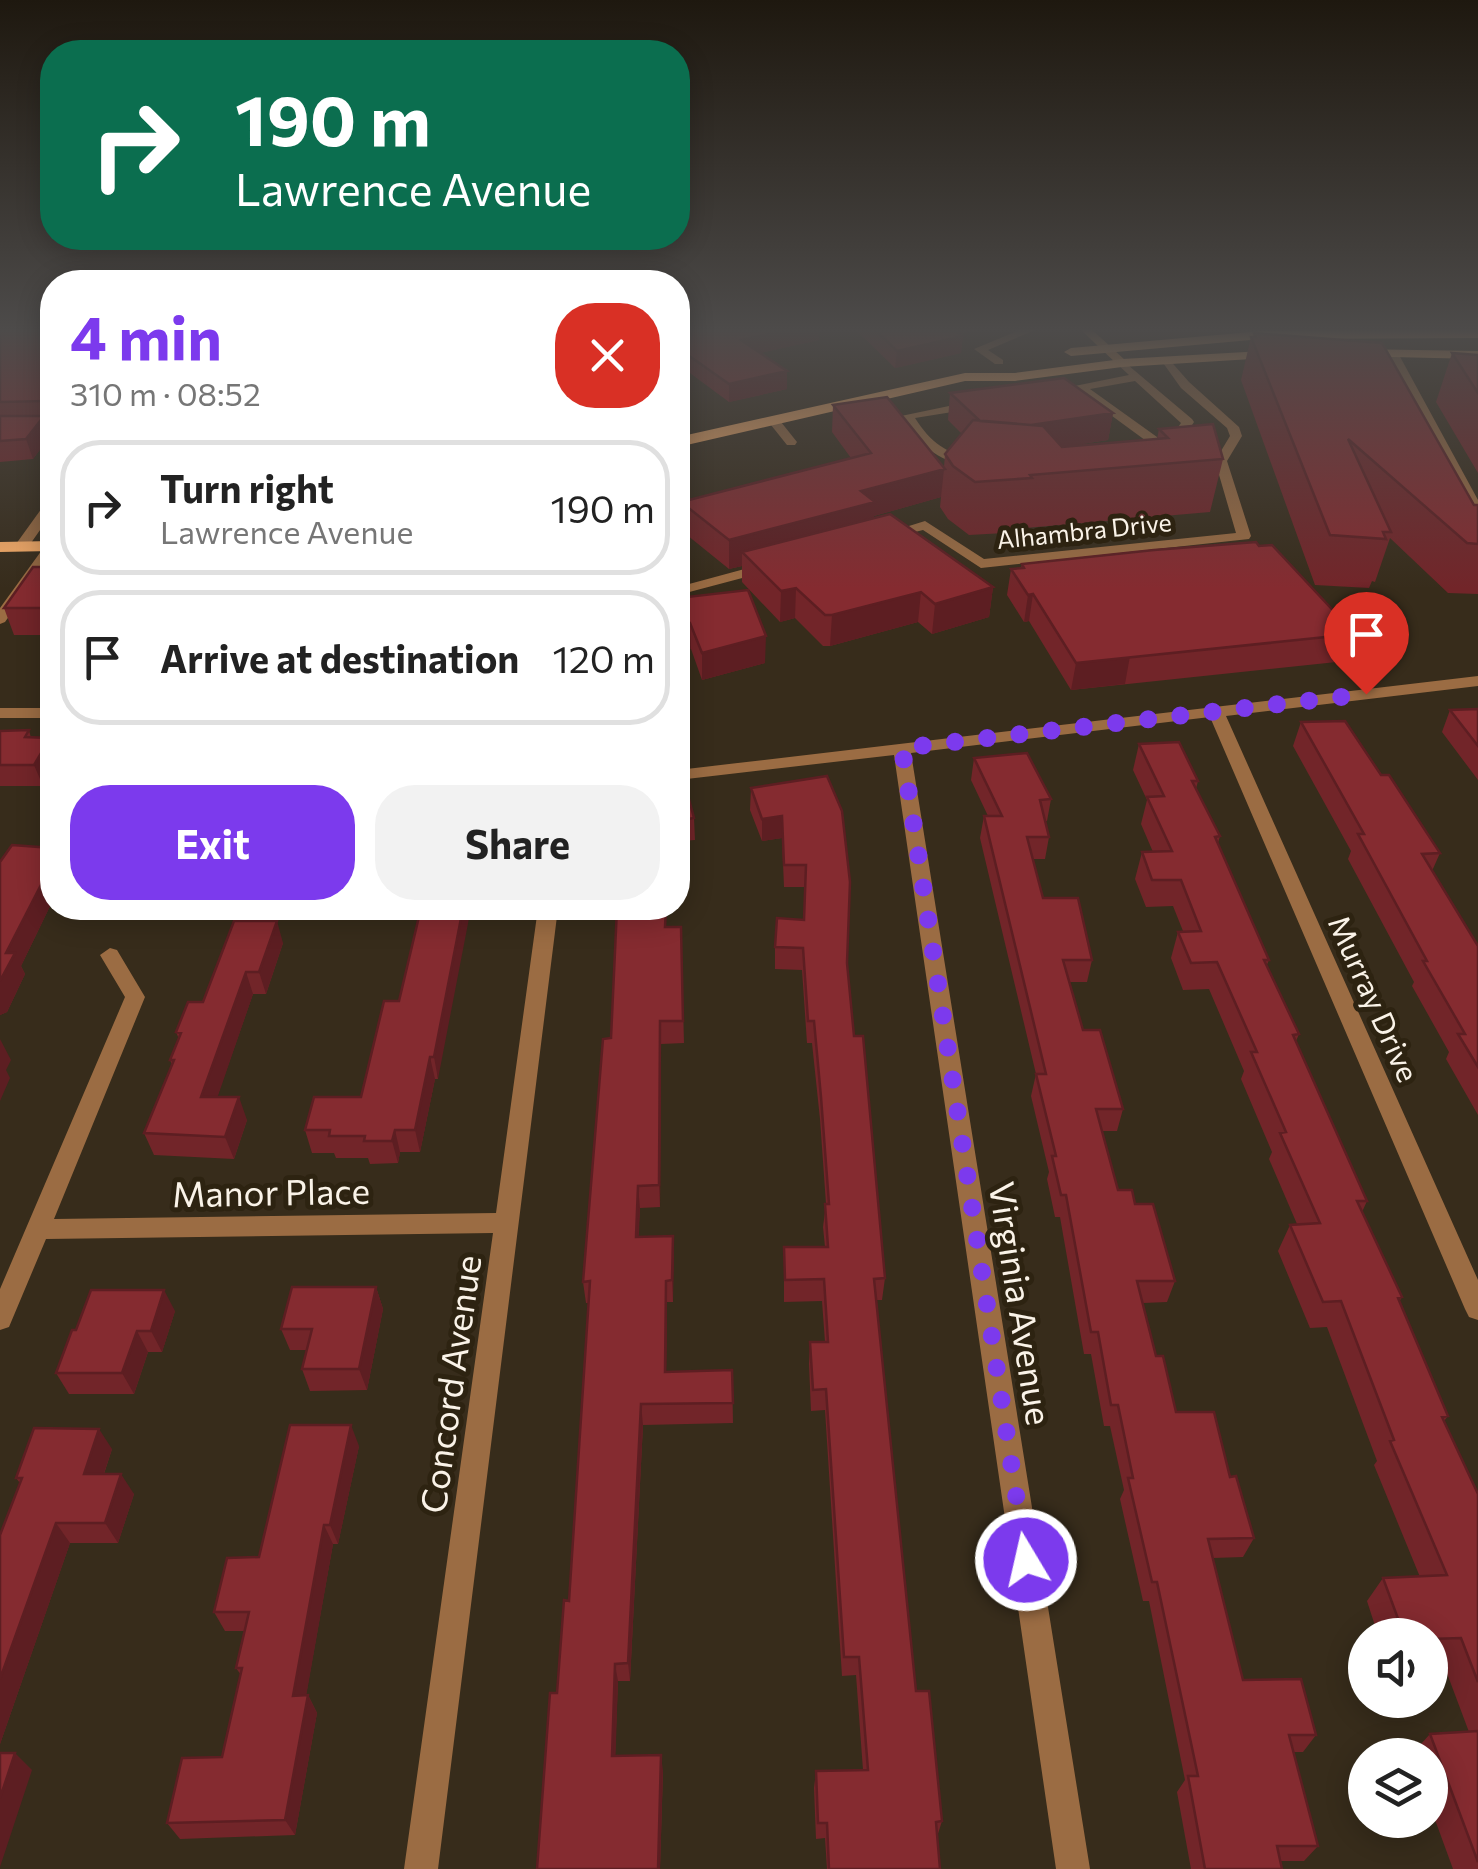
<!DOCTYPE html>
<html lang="en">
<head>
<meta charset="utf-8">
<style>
	body { margin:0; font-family:Commissioner,sans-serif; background:#f2f2f2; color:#222; height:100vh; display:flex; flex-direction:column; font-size:38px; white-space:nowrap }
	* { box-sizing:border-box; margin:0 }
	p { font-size:32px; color:#767676 }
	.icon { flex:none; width:55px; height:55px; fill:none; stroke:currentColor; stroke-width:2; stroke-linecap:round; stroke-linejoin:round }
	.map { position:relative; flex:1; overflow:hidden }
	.sheet { position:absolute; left:40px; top:270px; width:650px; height:650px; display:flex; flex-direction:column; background:#fff; border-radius:40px; box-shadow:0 5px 25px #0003 }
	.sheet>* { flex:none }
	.hud { position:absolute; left:40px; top:40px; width:650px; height:210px; border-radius:40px; box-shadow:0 5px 25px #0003; background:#0b6e4f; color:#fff; overflow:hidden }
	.controls { position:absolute; left:1348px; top:1618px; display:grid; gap:20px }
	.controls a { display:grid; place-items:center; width:100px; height:100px; border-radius:50%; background:#fff; box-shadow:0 5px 25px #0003; font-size:50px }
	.pin { position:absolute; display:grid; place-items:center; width:85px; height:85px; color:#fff; margin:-102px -42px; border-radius:50% 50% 50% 0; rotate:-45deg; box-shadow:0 0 10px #0007 }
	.pin .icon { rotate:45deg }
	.me { position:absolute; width:110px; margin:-55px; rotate:351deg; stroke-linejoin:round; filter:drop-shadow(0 0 8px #0008) }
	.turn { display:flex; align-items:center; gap:35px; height:210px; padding:0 30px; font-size:45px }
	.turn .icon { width:130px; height:130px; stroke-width:2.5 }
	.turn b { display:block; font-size:70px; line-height:85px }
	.round { display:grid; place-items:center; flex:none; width:105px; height:105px; border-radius:40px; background:#f2f2f2 }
	.headline { display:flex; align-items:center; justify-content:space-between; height:170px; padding:0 30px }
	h1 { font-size:60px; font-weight:700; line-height:75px; color:#7c3aed }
	.button { display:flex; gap:20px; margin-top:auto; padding:20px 30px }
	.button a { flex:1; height:115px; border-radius:40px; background:#7c3aed; color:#fff; font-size:40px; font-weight:700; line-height:115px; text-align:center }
	.button a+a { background:#f2f2f2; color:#222 }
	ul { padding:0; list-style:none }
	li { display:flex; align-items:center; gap:30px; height:135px; margin:0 20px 15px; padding:0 10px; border:5px solid #e0e0e0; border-radius:40px }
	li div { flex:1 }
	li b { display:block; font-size:38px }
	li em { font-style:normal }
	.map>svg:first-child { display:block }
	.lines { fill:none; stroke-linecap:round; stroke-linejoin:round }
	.service { fill:#9b6c43; fill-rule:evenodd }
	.minor { fill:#9b6c43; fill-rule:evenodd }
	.secondary { fill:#d88e48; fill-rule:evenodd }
	.primary { fill:#fbae68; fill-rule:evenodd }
	.wall { fill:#722529 }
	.shaded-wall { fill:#5d1e22 }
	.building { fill:#852b30; stroke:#5d1e22; stroke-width:2.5 }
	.route { stroke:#7c3aed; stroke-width:18; stroke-dasharray:0 32.4 }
	.labels { text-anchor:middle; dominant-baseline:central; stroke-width:10; stroke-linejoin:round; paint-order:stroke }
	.far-street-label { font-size:25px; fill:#faf3e8; stroke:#2d2311 }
	.street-label { font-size:30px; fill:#faf3e8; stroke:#2d2311 }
	.near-street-label { font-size:35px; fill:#faf3e8; stroke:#2d2311 }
</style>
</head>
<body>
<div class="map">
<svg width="1478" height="1869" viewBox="0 0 1478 1869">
	<rect width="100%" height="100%" fill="#372c1b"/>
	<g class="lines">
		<path class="service" d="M1027,327H1042L988,350L1003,360V364H995L974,349Z
			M1122,360L1192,419L1194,422L1185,436L1160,440V434L1176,430L1181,423L1135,381L1090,389L1157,437V443H1149L1078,391L1051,396L1045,392L1129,375L1116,363Z
			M973,401L977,402V408L915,418C931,443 946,453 975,460L976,463L970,467C935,459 920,446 901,416Z
			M769,417H777L797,442L795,445H787L767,420Z"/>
		<path class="minor" d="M1388,351L1398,353L1478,500V516L1471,512L1386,353Z
			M1167,357L1189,382L1239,427L1242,436L1227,461L1251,536L1249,539L981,568L923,530L887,539L880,535L925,521L984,559L1236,533L1215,461L1230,436L1227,428L1181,388L1161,360Z
			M0,424H52V432H0Z
			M52,500V513L26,550H16V544L47,501Z
			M52,542V555L5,622L0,624V608L47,543Z
			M767,563L774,567L772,570L678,595V587Z
			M1478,676V686L1226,716L1478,1280V1320L1469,1317L1465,1309L1210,717L911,753L1090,1869H1056L894,755L678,780V770Z
			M0,708H52V718H0Z
			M538,908H558L438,1869H404L493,1233L46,1239L9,1327L0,1330V1289L125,997L100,955L110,948L117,950L145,997L54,1219L496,1213Z"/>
		<path class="secondary" d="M1078,327H1089L1126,361V365H1118Z"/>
		<path class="primary" d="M1478,330V338L1262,339L1071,356L1064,352L1071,348L1262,331Z
			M1354,349L1478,351V359L1349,356L1347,353Z
			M1279,350L1286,354L1284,357L1122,367L1015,381H965L678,447V437L965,373H1015L1122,359Z
			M52,541V551L0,552V542Z"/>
	</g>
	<path class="wall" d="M0,327H52V421L45,420L50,436L33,459L0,462Z
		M678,327L819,340L760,353L787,389L729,402L679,365Z
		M853,327H988L959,334L963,336L961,353L895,368Z
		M1254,333L1474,505H1478V594L1448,593L1390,538L1375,582L1372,581L1369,588L1315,585L1241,380L1251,337H1253Z
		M1452,353L1478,355V473L1436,402Z
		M950,393L1113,413L1108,440L1062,447L1157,439L1159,429L1223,459L1210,512L1025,528L1024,532L969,535L948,519L940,507L941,497L874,516V518L993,587L989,617L932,634L918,622L830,646H823L795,618L780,622L742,582V566L729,569L682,531L681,502L851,458L832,432L833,405L944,467L945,454L962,434L948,420Z
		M1022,564L1355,634L1346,661L1071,690L1029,621L1024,622L1007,595L1011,569L1021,568Z
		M52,567V635H14L4,608Z
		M678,598L765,663L702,680L691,649Z
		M1478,709V780L1442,732L1450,710Z
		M1301,722L1381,775L1440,853L1432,871L1478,946V1115L1446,1059L1449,1052L1412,986L1414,982L1348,859L1351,851L1293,746Z
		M29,730L43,786H0V731Z
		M1139,744L1198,781L1196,789L1220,836L1218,843L1269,960L1266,967L1299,1034L1296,1041L1367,1201L1362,1212L1402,1297L1399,1302L1448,1416L1444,1421L1478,1494V1869H1453L1430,1806V1755H1411L1430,1734L1469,1732L1442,1660H1430V1635H1378L1367,1601L1383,1578L1420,1577L1374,1465L1377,1461L1327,1327L1310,1328L1278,1251L1290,1225L1297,1224L1269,1159L1272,1152L1241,1079L1244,1071L1209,989L1183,990L1171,958L1178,932L1183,931L1173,906L1146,907L1135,879L1142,852H1153L1141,824L1147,800L1133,770Z
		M974,758L1051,799L1047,821H1045L1049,837L1045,859H1033L1043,898L1092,960L1087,982H1070L1083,1030L1123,1109L1117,1131H1102L1118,1190L1135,1204L1175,1281L1167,1302L1143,1303L1156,1356L1176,1412L1230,1477L1254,1538L1243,1557L1213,1558L1243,1680L1316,1735L1303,1752H1293L1318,1846L1304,1861H1280L1282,1869H1191L1177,1792L1185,1780L1149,1601H1143L1120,1499L1124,1490L1110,1426H1104L1091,1354H1084L1060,1217H1055L1047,1179L1049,1172L1031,1096L1036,1074L980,838L984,816H988L971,780Z
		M827,776L854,1036L885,1278L882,1300H876L916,1691L942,1821L937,1837L940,1869H827L825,1838L816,1839L814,1788L816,1771L863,1770L856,1675L842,1676L825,1410L811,1411L809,1364L810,1342H825L822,1301L784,1302V1247H825L823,1227L826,1204L820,1119L812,1043H807L802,970L775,969V947L804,920L805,887H784L782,838L762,841L750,810L751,788Z
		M678,793L694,818L695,840L682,841L681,891H678Z
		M52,848V902L21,966L25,974L7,1012L0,1015V862Z
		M221,908H279L253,921L283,943L266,994H253L217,1097L247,1120L234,1159L154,1155L144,1133L172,1065L170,1060L179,1039L176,1032L203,1002L234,921Z
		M421,908L438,1079H435L420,1152H400L398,1163L370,1164L368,1158H336L334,1153H312L305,1130L361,1097L399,1001Z
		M667,927H681L684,1043L661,1044L660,1207L640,1208L638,1237L673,1236V1302H667L666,1372L732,1370L733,1423L643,1425L630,1681H618L615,1755L663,1771L660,1869L557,1693L569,1601L588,1303H586L583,1282L611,1038Z
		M376,1287L383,1309L367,1390L310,1391L302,1369L306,1350H290L281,1329Z
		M175,1311L162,1352H148L134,1394H69L56,1373L76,1330Z
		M359,1446L338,1544H333L306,1695H308L317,1713L295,1835L180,1839L167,1823L222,1757L241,1675L236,1668L245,1631H225L214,1612L259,1557Z
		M112,1449L104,1474L134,1494L118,1543H70L0,1744V1535L20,1483L16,1478Z"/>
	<path class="shaded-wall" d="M799,327H820L819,340L741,357V340Z
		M937,327H988L936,339Z
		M963,336L961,353L895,368L897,351Z
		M787,371V389L729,402V384Z
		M1113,413L1108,440L1023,453L1020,427Z
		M44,416L50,436L33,459L26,439Z
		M944,469L941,497L874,516L873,531L742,552V566L729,569V540L861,491Z
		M993,587L989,617L932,634L935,604Z
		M796,588L795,618L780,622L781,591Z
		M921,592L918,622L830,646L832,615Z
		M1033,594L1029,621L1024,622L1028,595Z
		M690,623L691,649L678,654V627Z
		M766,636L765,663L702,680V653Z
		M1130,656L1125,684L1071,690L1076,663Z
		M50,738L52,743V770L43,786L34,765Z
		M782,816V838L762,841V819Z
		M682,820V841L681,891L680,869Z
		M52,874V893L47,881Z
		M43,881L52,902L21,966L25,974L7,1012L0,1015V981L6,953Z
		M234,908H279L241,927Z
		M463,908H471L438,1079L434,1057Z
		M277,921L283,943L266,994L259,972Z
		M246,972L253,994L210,1119L201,1097Z
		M660,1021L661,1044L660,1207L659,1185Z
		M0,1039L11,1060L6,1070L10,1078L0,1101Z
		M430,1057L435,1079L420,1152L415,1130Z
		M239,1097L247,1120L234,1159L225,1137Z
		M395,1130L400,1152L398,1163L392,1141Z
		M638,1186L640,1208L638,1259L636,1237Z
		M673,1236L674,1258L673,1302L672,1280Z
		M666,1281L667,1302L666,1393L665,1372Z
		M376,1287L383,1309L367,1390L359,1369Z
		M164,1290L175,1311L162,1352L151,1331Z
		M137,1331L148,1352L134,1394L122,1373Z
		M641,1404L643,1425L630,1681L628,1663Z
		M351,1425L359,1446L338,1544L330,1525Z
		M99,1429L112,1449L97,1494L84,1474Z
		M121,1474L134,1494L118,1543L105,1523Z
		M56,1523L70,1543L0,1744V1679Z
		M324,1525L333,1544L303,1714L293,1696Z
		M615,1664L618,1681L615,1772L612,1756Z
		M308,1695L317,1713L295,1835L285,1820Z
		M15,1753L32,1770L0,1867V1798Z
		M661,1755L663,1771L660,1869H658Z"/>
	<path class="building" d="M0,327H52V406L49,409L46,401L0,402Z
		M678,327H799L741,340L787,371L729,384L678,348Z
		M872,327H947L963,336L897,351Z
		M1254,333L1382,343L1474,505H1478V544L1467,543L1348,439L1391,532H1383L1386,539L1330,535L1251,337H1256Z
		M1452,353L1478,355V393Z
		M1064,378L1113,413L1031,425L980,421L950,393Z
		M887,397L945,469L861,491L875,502L729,540L681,502L871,453L833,405Z
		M0,416H44L26,439L0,441Z
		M973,420L1043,426L1062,447L1168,438L1159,429L1213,424L1223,459L1030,475L1032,478L975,482L953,466L945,454Z
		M890,514L993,587L935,604L921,592L832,615H825L796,588L781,591L742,552Z
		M1256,542L1259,546L1272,545L1355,634L1076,663L1033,594L1028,595L1011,569L1024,568L1022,564L1154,550Z
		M33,567H52V608H4Z
		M748,590L766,636L702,653L690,623L678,627V598Z
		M1478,709V746L1450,710Z
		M1345,721L1381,775H1389L1440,853L1422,854L1478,946V1067L1458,1034H1465L1423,961H1427L1358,834H1364L1301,722Z
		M29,730L25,737L50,738L34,765H0V731Z
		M1179,742L1198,781H1192L1220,836L1215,837L1269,960H1264L1299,1034L1293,1035L1367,1201H1357L1402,1297L1398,1298L1448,1416L1442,1417L1478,1494V1682L1461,1638L1430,1639V1635H1404L1383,1578L1447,1575L1390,1441L1394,1440L1341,1301L1323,1302L1290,1225L1320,1223L1280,1133L1286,1132L1251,1052H1257L1217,962L1191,963L1178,932L1201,931L1181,880H1152L1142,852L1172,851L1147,797L1164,796L1139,744Z
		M1027,753L1051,799L1040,800L1049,837H1027L1043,898H1078L1092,960H1063L1083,1030H1100L1123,1109H1096L1118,1190H1132L1135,1204H1153L1175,1281H1137L1156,1356H1163L1176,1412H1214L1230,1477L1236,1476L1254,1538L1208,1539L1243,1680L1301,1679L1316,1735H1289L1318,1846H1277L1282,1869H1205L1188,1776H1198L1157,1582H1152L1128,1478H1133L1118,1405H1111L1098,1332H1091L1066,1195H1061L1052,1156H1056L1036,1074H1046L984,816H1002L974,758Z
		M827,776L842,811L850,882L847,963L854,1036H863L885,1278L874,1279L916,1691H929L942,1821L936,1822L940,1869H829L827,1823H818L816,1771L868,1770L859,1657H844L826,1389L813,1390L810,1342H828L824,1279L785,1280L784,1247H828L825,1204H829L821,1097L814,1021H808L803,948L775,947L777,918L804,920L806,865H784L782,816L762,819L751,788Z
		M687,792L694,818L682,820L680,869H678V793Z
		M12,845L52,848V874L47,881H43L6,953H15L0,981V862Z
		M421,908H463L434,1057H430L415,1130H395L392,1141H364L365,1136H329L330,1130H305L314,1097H361L384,1001H399Z
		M617,908H666L665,927H681L683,1021H660L659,1185L638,1186L636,1237L673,1236L672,1280L666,1281L665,1372L732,1370L733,1403L641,1404L628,1663L615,1664L612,1756L661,1755L658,1869H537L550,1693H557L564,1600L569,1601L590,1281L583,1282L603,1039L611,1038Z
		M234,921H277L259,972H246L201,1097H239L225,1137L144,1133L174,1060H170L181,1033L176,1032L188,1002H203Z
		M292,1287H376L359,1369H302L312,1329H281Z
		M91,1290H164L151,1331H137L122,1373H56L72,1330H76Z
		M290,1425H351L330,1525H324L293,1696L308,1695L285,1820L167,1823L182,1758L222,1757L242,1668H236L249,1612H214L227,1558L259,1557Z
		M34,1428L99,1429L84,1474H121L105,1523H56L0,1679V1535L22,1478H16Z
		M1478,1731V1862L1430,1734Z
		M0,1753H15L0,1798Z"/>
	<linearGradient id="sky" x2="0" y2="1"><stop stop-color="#1e180f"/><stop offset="0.56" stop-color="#4d4b4a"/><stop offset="1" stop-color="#4d4b4a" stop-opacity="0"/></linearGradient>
	<rect width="1478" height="589" fill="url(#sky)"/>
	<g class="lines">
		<path class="route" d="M1026,1560L902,748L1366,694"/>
	</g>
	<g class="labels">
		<g class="far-street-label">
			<text transform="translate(1084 530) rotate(-6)">Alhambra Drive</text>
		</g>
		<g class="street-label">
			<text transform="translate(1375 998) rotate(66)">Murray Drive</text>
		</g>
		<g class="near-street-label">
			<text transform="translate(271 1191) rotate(-1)">Manor Place</text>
			<text transform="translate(1022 1303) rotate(81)">Virginia Avenue</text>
			<text transform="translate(449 1384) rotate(-82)">Concord Avenue</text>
		</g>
	</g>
</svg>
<div class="controls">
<a><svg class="icon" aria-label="sound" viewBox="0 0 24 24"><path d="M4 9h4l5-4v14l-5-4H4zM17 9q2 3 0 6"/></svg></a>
<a><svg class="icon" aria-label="layers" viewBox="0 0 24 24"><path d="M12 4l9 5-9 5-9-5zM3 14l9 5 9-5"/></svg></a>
</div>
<div class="pin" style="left:1366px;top:694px;background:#d93025"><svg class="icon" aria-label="arrive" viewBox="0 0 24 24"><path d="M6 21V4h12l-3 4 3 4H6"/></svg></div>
<svg class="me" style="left:1026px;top:1560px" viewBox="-20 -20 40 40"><circle r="17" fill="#7c3aed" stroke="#fff" stroke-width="3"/><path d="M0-11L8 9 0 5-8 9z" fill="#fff"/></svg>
<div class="hud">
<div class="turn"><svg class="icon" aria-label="right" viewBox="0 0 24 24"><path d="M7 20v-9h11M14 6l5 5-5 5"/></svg><div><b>190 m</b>Lawrence Avenue</div></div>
</div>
<section class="sheet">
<div class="headline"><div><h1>4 min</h1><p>310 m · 08:52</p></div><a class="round" style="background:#d93025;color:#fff"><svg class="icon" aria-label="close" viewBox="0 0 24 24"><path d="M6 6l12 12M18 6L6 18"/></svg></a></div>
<ul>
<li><svg class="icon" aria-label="right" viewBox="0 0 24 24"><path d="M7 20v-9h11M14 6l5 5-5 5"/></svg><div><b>Turn right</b><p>Lawrence Avenue</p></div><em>190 m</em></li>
<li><svg class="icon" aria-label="arrive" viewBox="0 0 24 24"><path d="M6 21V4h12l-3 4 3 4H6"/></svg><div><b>Arrive at destination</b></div><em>120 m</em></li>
</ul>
<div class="button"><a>Exit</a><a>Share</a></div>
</section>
</div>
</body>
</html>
